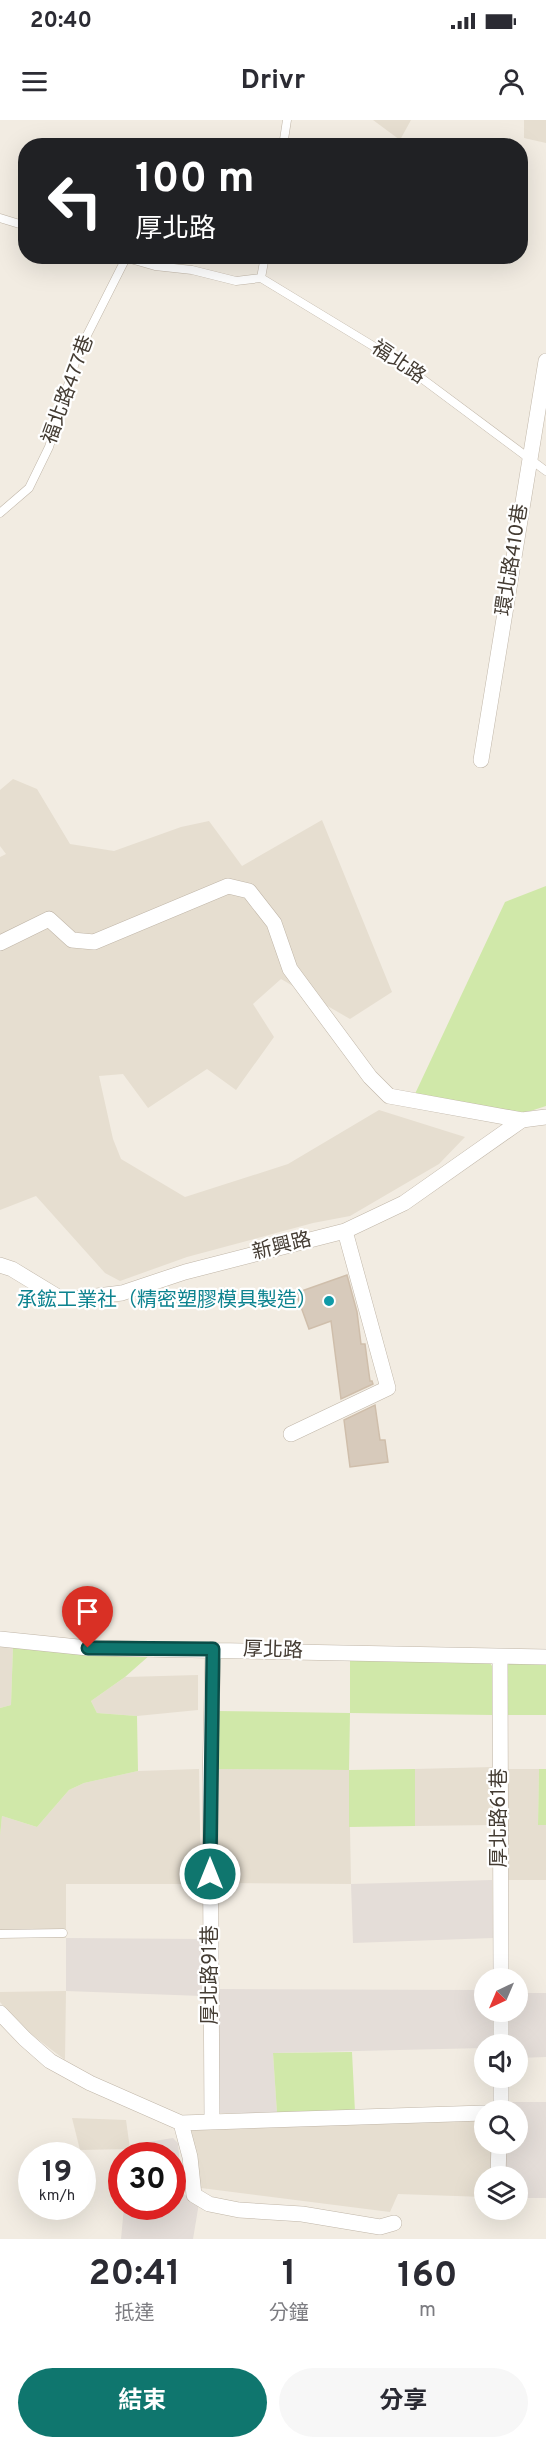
<!DOCTYPE html>
<html lang="zh-TW">
<head>
<meta charset="utf-8">
<style>
	body { margin:0; font-family:Overpass,"Noto Sans TC",sans-serif; background:#f7f7f7; color:#2b2b33; height:100vh; display:flex; flex-direction:column; font-size:22px; white-space:nowrap }
	* { box-sizing:border-box; margin:0 }
	p { font-size:20px; color:#7c7c81 }
	.icon { flex:none; width:33px; height:33px; fill:none; stroke:currentColor; stroke-width:2; stroke-linecap:round; stroke-linejoin:round }
	.map { position:relative; height:2119px; overflow:hidden }
	.details { display:flex; flex-direction:column; background:#fff; flex:1 }
	.details>* { flex:none }
	.guide { position:absolute; left:18px; top:18px; width:510px; height:126px; border-radius:24px; box-shadow:0 6px 24px #0002; background:#202124; color:#fff; overflow:hidden }
	.needle { width:39px; rotate:224deg }
	.controls { position:absolute; left:474px; top:1848px; display:grid; gap:12px }
	.controls a { display:grid; place-items:center; width:54px; height:54px; border-radius:50%; background:#fff; box-shadow:0 6px 24px #0002; font-size:30px }
	.speed { position:absolute; left:18px; top:2022px; display:flex; gap:12px; font-size:30px; font-weight:700; text-align:center }
	.speed>* { display:grid; place-content:center; width:78px; height:78px; border-radius:50%; background:#fff; box-shadow:0 6px 24px #0002; line-height:1 }
	.speed small { font-size:15px; font-weight:400 }
	.speed .limit { border:9px solid #d22; background:#fff; color:#111 }
	.pin { position:absolute; display:grid; place-items:center; width:51px; height:51px; color:#fff; margin:-62px -26px; border-radius:50% 50% 50% 0; rotate:-45deg; box-shadow:0 0 6px #0007 }
	.pin .icon { rotate:45deg }
	.me { position:absolute; width:66px; margin:-33px; rotate:0deg; stroke-linejoin:round; filter:drop-shadow(0 0 4px #0008) }
	.turn { display:flex; align-items:center; gap:21px; height:126px; padding:0 18px; font-size:27px }
	.turn .icon { width:78px; height:78px; stroke-width:2.5 }
	.turn b { display:block; font-size:42px; line-height:51px }
	.eta { display:flex; justify-content:space-evenly; align-items:center; height:102px; text-align:center }
	.eta b { font-size:36px; font-weight:700; line-height:42px }
	.primary-button { display:flex; gap:12px; margin-top:auto; padding:12px 18px }
	.primary-button a { flex:1; height:69px; border-radius:36px; background:#0f766e; color:#fff; font-size:24px; font-weight:700; line-height:69px; text-align:center }
	.primary-button a+a { background:#f7f7f7; color:#2b2b33 }
	.status { display:flex; justify-content:space-between; align-items:center; height:42px; padding:0 30px; background:#fff; direction:ltr }
	.status svg { height:16px; fill:currentColor }
	header { display:flex; justify-content:space-between; align-items:center; height:78px; padding:0 18px; background:#fff; font-size:27px; font-weight:700 }
	.map>svg:first-child { display:block }
	.residential { fill:#e6ded0 }
	.industrial { fill:#e4ddd8 }
	.green { fill:#d0e8a9 }
	.building { fill:#d7cabb; stroke:#cfbeab; stroke-width:1.5 }
	.lines { fill:none; stroke-linecap:round; stroke-linejoin:round }
	.service-casing { stroke:#c0b6a8; stroke-width:9 }
	.minor-casing { stroke:#c0b6a8; stroke-width:16 }
	.service { stroke:#fff; stroke-width:8 }
	.minor { stroke:#fff; stroke-width:15 }
	.route-casing { stroke:#0a4d48; stroke-width:15 }
	.route { stroke:#0f766e; stroke-width:10 }
	.culture-dot { fill:#0f9aa8; stroke:#fff; stroke-width:2 }
	.labels { text-anchor:middle; dominant-baseline:central; stroke-width:4.5; stroke-linejoin:round; paint-order:stroke }
	.street-label { font-size:20px; fill:#443c33; stroke:#fff }
	.culture-label { font-size:20px; fill:#0d838f; stroke:#fff; text-anchor:end }
</style>
</head>
<body>
<div class="status"><b>20:40</b><svg viewBox="0 0 49 12"><path d="M0 12V9h3v3zM5 12V6h3v6zM10 12V3h3v9zM15 12V0h3v12zM26 1h20v11H26zM47 4h2v5h-2z"/></svg></div>
<header><svg class="icon" aria-label="menu" viewBox="0 0 24 24"><path d="M4 6h16M4 12h16M4 18h16"/></svg>Drivr<svg class="icon" aria-label="person" viewBox="0 0 24 24"><circle cx="12" cy="8" r="4"/><path d="M4 21q1-7 8-7t8 7"/></svg></header>
<div class="map">
<svg width="546" height="2119" viewBox="0 0 546 2119">
	<rect width="100%" height="100%" fill="#f2ece2"/>
	<path class="residential" d="M373,0H411L400,20Z
		M524,0H546V23L524,18Z
		M13,659L37,669L70,724L114,731L181,707L209,701L242,746L322,700L392,872L350,899L281,859L253,884L274,917L236,970L207,949L148,988L123,954L99,956L113,1019L121,1039L185,1077L288,1044L379,990L465,1017L439,1044L350,1096L313,1103L187,1137L120,1161L105,1153L36,1076L0,1090V737L6,734L0,726V670Z
		M0,1525L13,1526L11,1585L0,1588Z
		M198,1555V1590L137,1596L97,1593L91,1581L125,1557Z
		M492,1647V1705L415,1706V1649Z
		M199,1649L201,1764H66V1818L0,1817V1716L2,1696L37,1707L69,1670L84,1663L138,1651Z
		M216,1649L349,1650L351,1764L216,1763Z
		M503,1649H539L538,1704L546,1705V1760H504Z
		M66,1871L65,1940L18,1904L0,1882V1872Z
		M484,1993V2024H493L495,2056H484V2077L398,2074L390,2092L201,2068L194,2061L188,2007Z
		M72,1998L126,2000L130,2029L80,2030Z"/>
	<path class="industrial" d="M492,1760L493,1818L353,1823L351,1764Z
		M66,1818L202,1819V1876L66,1871Z
		M215,1869L484,1870V1892H493V1924H484V1928L273,1933L277,1993H215Z
		M518,1873H546V1937L518,1938V1924H505L504,1892H518Z
		M505,1982H546V2078H518V2056H505V2024H518V1990H505Z
		M173,2018L178,2023L182,2073L199,2083L193,2119H121L124,2087L172,2086V2036L129,2035L130,2025Z"/>
	<path class="green" d="M546,766V986L512,997L414,976L505,782Z
		M13,1526L159,1527L125,1557L91,1581L97,1593L137,1596L138,1651L84,1663L69,1670L37,1707L2,1696L0,1716V1588L11,1585Z
		M350,1534L490,1543L492,1546V1595L350,1593L349,1650L415,1649V1706L349,1707V1650L216,1649L217,1591L350,1593Z
		M546,1537V1595H503L505,1541Z
		M539,1649H546V1705H538Z
		M352,1932L355,1992L277,1993L273,1933Z"/>
	<path class="building" d="M347,1155L357,1192L361,1224H365L370,1261H372L373,1264L341,1279L331,1201L309,1209L296,1173Z
		M375,1285L380,1320H385L388,1342L350,1347L344,1300Z"/>
	<g class="lines">
		<defs>
			<path id="service" d="M283,26L287,0
				M0,98L26,106
				M120,136L155,146L192,150L236,161L261,158
				M261,158L401,243L546,351
				M261,158L265,136
				M0,393L29,368L49,327L78,233L126,138
				M0,1814L63,1813"/>
			<path id="minor" d="M481,640L546,241
				M0,823L49,799L72,820L94,822L228,766L249,771L274,803L290,849L370,957L389,976L522,1000
				M0,1145L12,1149L63,1180L122,1173L185,1152L345,1111L404,1083L522,1000L546,997
				M291,1314L388,1268L345,1111
				M0,1519L88,1528L546,1537
				M500,1538L501,1858
				M501,1892V1924
				M0,1893L25,1919L50,1941L90,1963L181,2003L484,1993
				M501,1958V1990
				M212,2002L210,1664L213,1529
				M181,2003L190,2037L194,2075L209,2084L239,2090L302,2094L380,2107L394,2103
				M498,2056L499,2024"/>
		</defs>
		<use href="#service" class="service-casing"/>
		<use href="#minor" class="minor-casing"/>
		<use href="#service" class="service"/>
		<use href="#minor" class="minor"/>
	</g>
	<g class="lines">
		<defs>
			<path id="route" d="M88,1528L213,1529L210,1754"/>
		</defs>
		<use href="#route" class="route-casing"/>
		<use href="#route" class="route"/>
	</g>
	<circle class="culture-dot" cx="329" cy="1181" r="6"/>
	<g class="labels">
		<g class="street-label">
			<text transform="translate(398 243) rotate(34)">福北路</text>
			<text transform="translate(69 270) rotate(-70)">福北路477巷</text>
			<text transform="translate(513 440) rotate(-81)">環北路410巷</text>
			<text transform="translate(282 1127) rotate(-14)">新興路</text>
			<text transform="translate(273 1531) rotate(2)">厚北路</text>
			<text transform="translate(500 1698) rotate(-90)">厚北路61巷</text>
			<text transform="translate(211 1855) rotate(-90)">厚北路91巷</text>
		</g>
		<g class="culture-label">
			<text x="317" y="1181">承鋐工業社（精密塑膠模具製造）</text>
		</g>
	</g>
</svg>
<div class="controls">
<a><svg class="needle" viewBox="-14 -14 28 28"><path d="M0-13l5 13h-10z" fill="#e53935"/><path d="M0 13l5-13h-10z" fill="#7c7c81"/></svg></a>
<a><svg class="icon" aria-label="sound" viewBox="0 0 24 24"><path d="M4 9h4l5-4v14l-5-4H4zM17 9q2 3 0 6"/></svg></a>
<a><svg class="icon" aria-label="search" viewBox="0 0 24 24"><circle cx="10" cy="10" r="6"/><path d="M15 15l6 6"/></svg></a>
<a><svg class="icon" aria-label="layers" viewBox="0 0 24 24"><path d="M12 4l9 5-9 5-9-5zM3 14l9 5 9-5"/></svg></a>
</div>
<div class="speed"><div>19<small>km/h</small></div><div class="limit">30</div></div>
<div class="pin" style="left:88px;top:1528px;background:#d93025"><svg class="icon" aria-label="arrive" viewBox="0 0 24 24"><path d="M6 21V4h12l-3 4 3 4H6"/></svg></div>
<svg class="me" style="left:210px;top:1754px" viewBox="-20 -20 40 40"><circle r="17" fill="#0f766e" stroke="#fff" stroke-width="3"/><path d="M0-11L8 9 0 5-8 9z" fill="#fff"/></svg>
<div class="guide">
<div class="turn"><svg class="icon" aria-label="left" viewBox="0 0 24 24"><path d="M17 20v-9H6M10 6l-5 5 5 5"/></svg><div><b>100 m</b>厚北路</div></div>
</div>
</div>
<section class="details">
<div class="eta">
<div><b>20:41</b><p>抵達</p></div>
<div><b>1</b><p>分鐘</p></div>
<div><b>160</b><p>m</p></div>
</div>
<div class="primary-button"><a>結束</a><a>分享</a></div>
</section>
</body>
</html>
